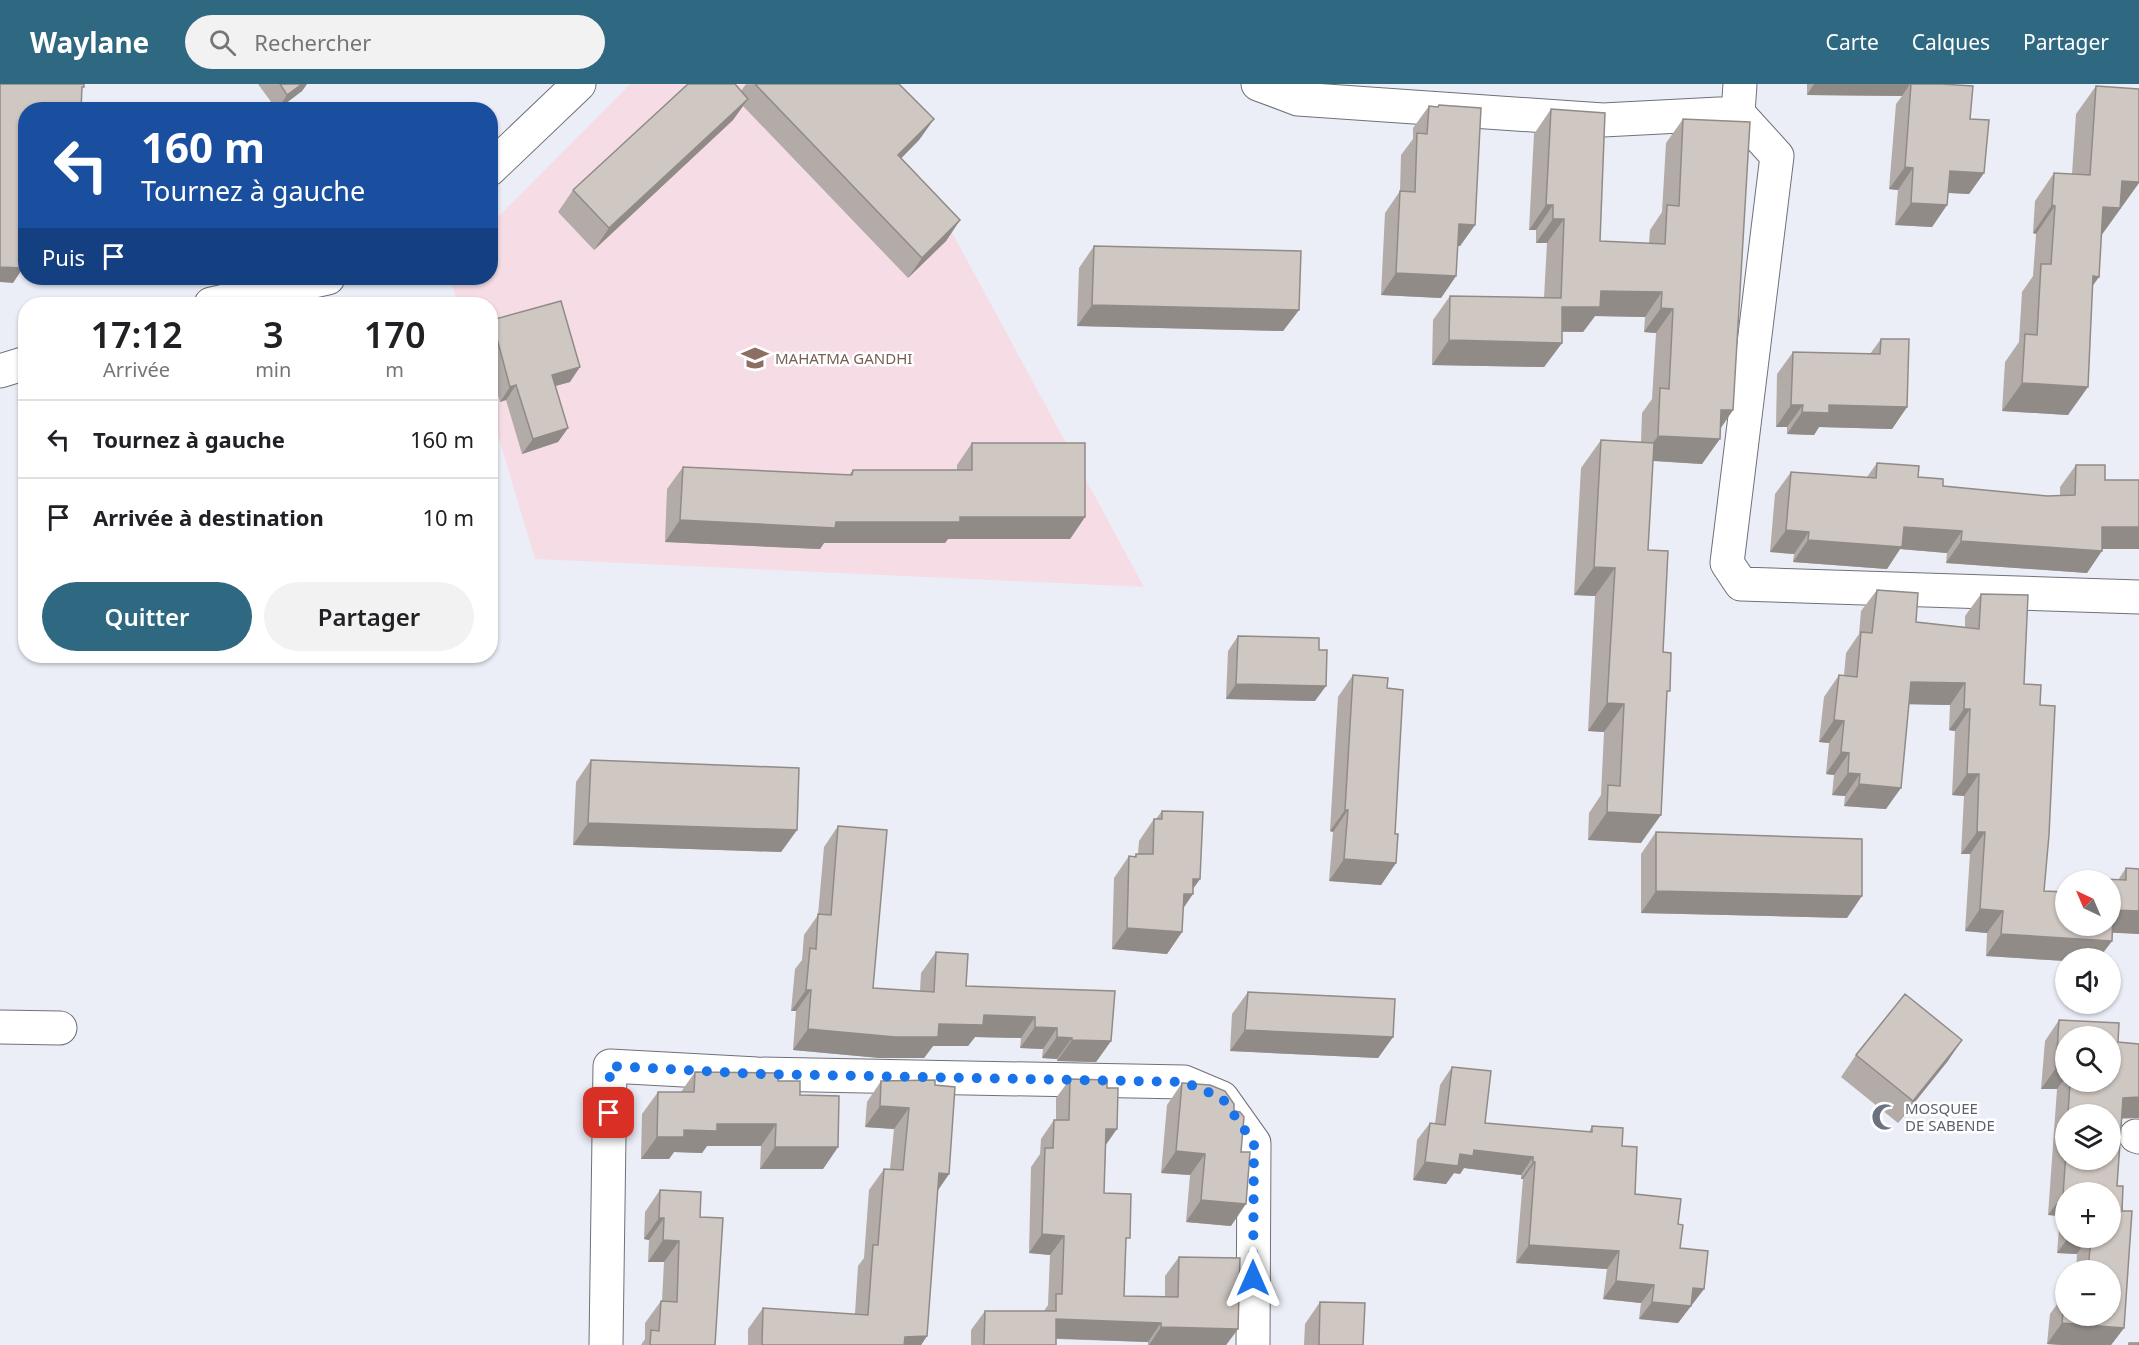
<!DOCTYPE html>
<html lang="fr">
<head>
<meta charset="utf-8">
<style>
	body { margin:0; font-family:"Noto Sans",sans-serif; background:#f2f2f2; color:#202124; height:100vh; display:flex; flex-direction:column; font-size:22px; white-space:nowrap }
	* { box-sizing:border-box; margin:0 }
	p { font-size:20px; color:#757577 }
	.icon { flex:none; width:33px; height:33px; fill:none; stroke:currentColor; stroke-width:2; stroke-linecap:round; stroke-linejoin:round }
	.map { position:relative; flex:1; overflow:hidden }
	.panel { position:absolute; left:18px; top:213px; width:480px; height:366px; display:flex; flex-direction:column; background:#fff; border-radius:24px; box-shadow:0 2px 4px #0004 }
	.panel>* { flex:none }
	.banner { position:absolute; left:18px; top:18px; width:480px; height:183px; border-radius:24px; box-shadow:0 2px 4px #0004; background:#1a4fa0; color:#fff; overflow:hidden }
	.needle { width:39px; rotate:316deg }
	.buttons { position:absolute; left:2055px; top:786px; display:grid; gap:12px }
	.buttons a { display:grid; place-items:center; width:66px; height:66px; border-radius:50%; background:#fff; box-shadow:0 2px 4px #0004; font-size:30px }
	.pin { position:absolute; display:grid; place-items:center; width:51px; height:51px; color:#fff; margin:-26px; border-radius:12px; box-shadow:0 3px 9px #0006 }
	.me { position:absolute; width:66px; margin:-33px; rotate:0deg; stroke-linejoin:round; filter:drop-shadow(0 0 4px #0008) }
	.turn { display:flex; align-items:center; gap:21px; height:126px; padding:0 24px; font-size:27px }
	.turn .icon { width:78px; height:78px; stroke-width:2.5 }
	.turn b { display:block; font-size:42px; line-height:51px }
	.then { display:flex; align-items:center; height:57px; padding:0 24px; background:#0003; gap:12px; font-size:22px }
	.eta { display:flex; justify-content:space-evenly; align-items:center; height:102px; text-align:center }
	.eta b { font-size:36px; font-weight:600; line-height:42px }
	.action { display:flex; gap:12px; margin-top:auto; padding:12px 24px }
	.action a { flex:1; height:69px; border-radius:36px; background:#2e6881; color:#fff; font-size:24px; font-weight:600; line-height:69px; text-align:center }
	.action a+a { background:#f2f2f2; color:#202124 }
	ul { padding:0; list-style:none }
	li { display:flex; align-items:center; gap:18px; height:78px; padding:0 24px; border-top:2px solid #e0e0e0 }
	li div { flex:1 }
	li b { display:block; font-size:22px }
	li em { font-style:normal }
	header { display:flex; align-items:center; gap:36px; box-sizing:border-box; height:84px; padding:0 30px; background:#2e6881; color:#fff }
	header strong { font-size:28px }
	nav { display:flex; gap:33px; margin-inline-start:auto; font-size:21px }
	.search { width:420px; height:54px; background:#f2f2f2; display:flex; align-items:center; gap:15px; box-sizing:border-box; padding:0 21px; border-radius:33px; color:#757577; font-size:22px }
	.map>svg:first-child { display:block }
	.education { fill:#f6dde5 }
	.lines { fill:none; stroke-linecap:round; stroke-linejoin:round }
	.street-casing { stroke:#6f7179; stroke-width:35 }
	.street { stroke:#fff; stroke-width:33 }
	.wall { fill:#b2aba7; fill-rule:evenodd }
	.shaded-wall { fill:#918b88 }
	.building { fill:#cfc7c2; stroke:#918b88; stroke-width:1.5 }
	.route { stroke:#1a73e8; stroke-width:10; stroke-dasharray:0 18 }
	.labels { text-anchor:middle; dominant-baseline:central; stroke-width:5; stroke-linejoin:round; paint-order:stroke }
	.education-label { font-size:15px; fill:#785e54; stroke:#fff; text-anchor:start }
	.worship-label { font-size:15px; fill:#5b616d; stroke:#fff; text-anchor:start }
</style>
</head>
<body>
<header>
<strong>Waylane</strong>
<div class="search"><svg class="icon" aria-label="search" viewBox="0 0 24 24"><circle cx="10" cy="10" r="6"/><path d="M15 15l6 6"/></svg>Rechercher</div>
<nav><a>Carte</a><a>Calques</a><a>Partager</a></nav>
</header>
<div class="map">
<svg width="2139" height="1261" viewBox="0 0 2139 1261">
	<rect width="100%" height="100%" fill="#ebeef7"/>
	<path class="education" d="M630,0H815L941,128L1144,503L535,475L491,328L490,220H458L450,194H490L491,140Z"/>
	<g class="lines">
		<defs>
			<path id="street" d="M1258,0L1298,15L1603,36L1738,29
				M1740,0L1738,29L1777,72L1727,479L1741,500L2139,513
				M490,85L579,0
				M211,220L328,194
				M0,287L26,279
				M0,943L60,944
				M2136,1052L2139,1053
				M606,1261L610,982L757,990L1184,998L1222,1014L1254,1059L1253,1261"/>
		</defs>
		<use href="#street" class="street-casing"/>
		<use href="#street" class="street"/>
	</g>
	<path class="wall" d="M258,0H307L302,7L277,26Z
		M746,0H899L934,35L919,56L901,74L960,136L946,157L908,194L743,22L733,36L594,166L558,128L573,106L741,7Z
		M1807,0H1941L1970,35L1984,89L1969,110L1948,109L1947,121L1932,143L1895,141L1898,106L1889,105L1896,20L1902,12L1807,11Z
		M2096,2L2120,126H2119L2101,151L2068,331L2002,327L2005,278L2019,258L2022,208L2033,192L2036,150L2033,149L2035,117L2054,89L2072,90L2076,30Z
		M1439,21L1475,141L1460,162H1458L1456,192L1441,214L1381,211L1385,129L1400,107L1401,71L1413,55V44L1429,22L1437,23Z
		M1551,25L1600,157L1649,159L1650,146L1662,128L1666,59L1683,35L1733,326L1720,345L1702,380L1653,377L1648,466L1663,568L1667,611L1641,759L1588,756L1589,729L1601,711L1604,648L1588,647L1595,512L1574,511L1581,384L1601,356L1641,358L1642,329L1652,315L1656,249L1644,248L1645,233L1595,232L1583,248H1562V259L1544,283L1432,281L1433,236L1450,212L1544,214L1547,159H1536V146H1529L1534,50Z
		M1094,162L1299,226L1283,247L1077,242L1079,184Z
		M492,236L570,298L555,302L568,344L558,358L522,370L506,316L500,318L490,284V239Z
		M1881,255L1907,323L1892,345L1819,343L1814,351L1787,350V343H1776L1777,290L1793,268L1870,270Z
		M972,359L1085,433L1070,455H948L945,459H824L820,465L665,458L667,405L683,383L849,391L853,386H957V381Z
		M1877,379L1943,402L2047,412H2060V403L2076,381L2102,465L2087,489L1946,479L1947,469L1900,465L1887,485L1793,478L1794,470L1770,468L1775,410L1791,388L1867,393Z
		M1877,506L1916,538L1965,543V532L1981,510L2024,600L2040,621L2044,807L2110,842V796H2102L2103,795L2118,796L2126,784L2139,850L2112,848V857L2099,874H2066V877L1986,872L1987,849L1965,847L1970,770H1961L1964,712L1952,711L1955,647L1949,646L1950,621L1909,620L1886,725L1844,722L1845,712L1832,711L1834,691L1826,690L1829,659L1819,658L1824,613L1839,591H1844L1846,569L1859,550L1861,527Z
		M1238,552L1315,617L1226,615L1228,567Z
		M1353,591L1387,604L1396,779L1381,801L1329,797L1333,748L1330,747L1338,613Z
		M591,676L797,746L781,768L573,761L576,698Z
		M1162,727L1200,795L1193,805L1183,824L1182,848L1167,870L1112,865L1114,794L1129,772L1134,773L1136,770H1138L1139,757L1154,735H1156Z
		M838,742L873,904L920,907L921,889L936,868L966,902L1111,957L1096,978L1057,977V975L1042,974L1043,965L1020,964L1021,954L975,953L968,962H933L924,974H880L793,966L796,927H791L795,885L802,876L804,851L818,831L824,763Z
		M1656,748L1847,834L1641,829V770Z
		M1248,908L1393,953L1378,974L1230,967L1232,930Z
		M2059,936L2118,958L2139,960V1034H2122L2117,1102L2122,1127L2124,1244L2111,1261H2062L2047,1260L2050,1230L2065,1209L2066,1232L2110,1186H2076L2077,1170L2057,1169L2060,1132L2048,1131L2057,1005H2041L2045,957ZM2066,952L2110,998H2066ZM2066,1030H2110L2066,1076ZM2066,1108H2110V1154H2066Z
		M1962,956L1947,978L1898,1039L1841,993L1856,971Z
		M1452,983L1485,1039L1589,1048L1592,1042L1622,1062L1635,1110L1678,1140L1680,1164L1704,1205L1678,1239L1639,1235L1641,1219L1603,1215L1607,1185L1516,1179L1523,1095H1521V1091L1464,1084L1460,1090L1454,1089L1446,1100L1413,1096L1417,1056L1430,1039H1435L1440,1001Z
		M695,988L778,997L800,1011L838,1063L823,1085H760L761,1062H707L702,1069L674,1068L669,1075H641L642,1030L658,1008H681Z
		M1070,995L1106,1061L1104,1109L1126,1160L1124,1212L1165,1213V1192L1179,1173L1238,1245L1226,1261H1148V1258L1056,1255V1261H971V1246L985,1227H1044L1048,1221L1050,1171L1029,1169L1031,1083L1040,1070L1041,1055L1054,1036H1056V1014Z
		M881,997L935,1001L949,1090L938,1106L927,1252L921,1261H748V1245L763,1224L855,1230L858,1182L864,1174L869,1106L884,1085H890L894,1045L865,1043L867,1018Z
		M1182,999L1234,1027L1241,1068L1231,1142L1186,1138L1190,1091L1161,1089L1167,1021Z
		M660,1106L700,1133L715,1261H641L645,1255V1239L661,1217H662L664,1178H648L649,1156L644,1155L645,1128Z
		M1320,1218L1363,1261H1304L1305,1240Z"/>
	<path class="shaded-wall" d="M302,0H307L302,7L277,26L287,11Z
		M1814,0H1910L1902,12L1807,11Z
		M748,15L733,36L594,166L609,144Z
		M934,35L919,56L884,92L898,71Z
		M1905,83L1913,84L1898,106L1889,105Z
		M1950,87L1984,89L1969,110L1934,108Z
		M2122,97L2139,98V99L2101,152L2084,151Z
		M1911,119L1947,121L1932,143L1895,141Z
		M1546,121H1553L1536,146H1529Z
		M2052,121L2055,122L2036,150L2033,149Z
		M1553,135H1564L1547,159H1536Z
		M960,136L946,157L908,194L922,174Z
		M1459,140L1475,141L1460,162H1443Z
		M24,166H26V181H13Z
		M0,183L23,184L13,199L0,198Z
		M1396,189L1456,192L1441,214L1381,211Z
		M2093,192L2099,193L2079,221Z
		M1601,207L1662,208L1645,233L1595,232L1583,248L1545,247L1562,223Z
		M1092,221L1299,226L1283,247L1077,242Z
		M1661,224L1673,225L1656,249L1644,248Z
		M1449,256L1562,259L1544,283L1432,281Z
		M580,283L570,298L541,306L552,291Z
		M2022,299L2088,303L2068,331L2002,327Z
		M516,301L506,316L500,318L510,303Z
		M1791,321H1803L1787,343H1776Z
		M1829,321L1907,323L1892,345L1819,343L1814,351L1787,350L1802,328Z
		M1721,326H1733L1716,351Z
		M568,344L558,358L522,370L533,355Z
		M1658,352L1720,355L1702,380L1640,376Z
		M960,433H1085L1070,455H948L945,459H824L820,465L665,458L680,436L836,438Z
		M1904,443L1962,447L1947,469L1900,465L1887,485L1793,478L1808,456Z
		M2102,443H2139V465H2087Z
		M1786,446L1809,448L1794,470L1770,468Z
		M1961,457L2102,467L2087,489L1946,479Z
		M1594,483L1615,484L1595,512L1574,511Z
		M1911,598L1965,599L1950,621L1896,620Z
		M1236,600L1326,602L1315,617L1226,615Z
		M1607,619L1624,620L1604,648L1588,647Z
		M1964,625H1970L1955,647L1949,646Z
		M1834,636L1844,637L1829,659L1819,658Z
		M1841,668L1849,669L1834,691L1826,690Z
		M1848,689L1860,690L1845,712L1832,711Z
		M1967,690H1979L1964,712L1952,711Z
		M1859,700L1901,704L1886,725L1844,722Z
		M1345,726H1348L1333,748L1330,747Z
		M1607,728L1661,731L1641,759L1588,756Z
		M588,739L797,746L781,768L573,761Z
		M1977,748H1985L1970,770H1961Z
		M1344,775L1396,779L1381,801L1329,797Z
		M1193,795H1200L1189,810H1193L1178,832H1169Z
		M1656,807L1862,812L1847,834L1641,829Z
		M1980,825L2003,827L1987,849L1965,847Z
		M2113,826L2139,827V850L2098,848Z
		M1127,844L1182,848L1167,870L1112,865Z
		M2001,850L2112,857L2099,874H2066V877L1986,872Z
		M806,906H811L796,927H791Z
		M984,931L1035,933L1021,954L975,953L968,962H933L924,974H880L793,966L808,945L939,940Z
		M1035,943L1057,944L1043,965L1020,964Z
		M1245,946L1393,953L1378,974L1230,967Z
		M1057,953L1072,954L1057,975L1042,974Z
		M1072,956L1111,957L1096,978L1057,977Z
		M1962,956L1947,978L1898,1039L1913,1017Z
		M2056,984L2066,985V993L2057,1005H2041Z
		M2139,1013V1034L2110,1035L2123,1014Z
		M880,1022L909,1024L894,1045L865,1043Z
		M717,1040H776L761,1062H707L702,1069L674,1068L669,1075H641L657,1053L684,1046Z
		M1106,1045H1117L1103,1065Z
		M775,1063H838L823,1085H760Z
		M1474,1066L1533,1073L1521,1091L1464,1084L1460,1090L1454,1089L1446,1100L1413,1096L1425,1078Z
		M1176,1067L1205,1070L1190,1091L1161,1089Z
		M1533,1078H1535L1523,1095H1521Z
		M939,1089L949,1090L934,1112Z
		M2063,1111H2066V1124L2060,1132L2048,1131Z
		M1201,1116L1246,1120L1231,1142L1186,1138Z
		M659,1134H664L649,1156L644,1155Z
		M1042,1150L1064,1152L1050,1171L1029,1169Z
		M2068,1154H2088L2077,1170L2057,1169Z
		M663,1156L679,1157L664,1178H648Z
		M1529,1161L1619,1167L1607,1185L1516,1179Z
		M1616,1197L1654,1201L1641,1219L1603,1215Z
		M1693,1204L1704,1205L1678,1239L1639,1235L1652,1218Z
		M1056,1235L1161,1239L1148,1258L1043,1254Z
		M2062,1239L2124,1244L2111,1261H2062L2047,1260Z
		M1161,1243L1238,1245L1226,1261H1149Z
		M927,1252L921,1261H899L905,1253Z"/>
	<path class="building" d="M0,0H84V3H82L81,26H26V166H24L23,184L0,183Z
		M280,0H302L287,11Z
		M688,0H735L748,15L609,144L573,106Z
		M755,0H899L934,35L898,71L960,136L922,174Z
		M1911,0H1941L1973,2L1970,35L1989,36L1984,89L1950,87L1947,121L1911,119L1913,84L1905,83Z
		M2096,2L2139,5V98L2122,97L2120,124L2103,123L2099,193L2093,192L2088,303L2022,299L2025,250L2037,251L2041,180H2051L2055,122L2052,121L2054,89L2090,91Z
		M1439,21L1481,24L1475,141L1459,140L1456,192L1396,189L1400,107L1415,108L1417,49L1427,50L1429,22L1438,23Z
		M1551,25L1605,29L1600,157L1665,160L1667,121L1679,122L1683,35L1750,38L1733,326H1721L1720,355L1658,352L1660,304L1669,305L1673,225L1661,224L1662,208L1601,207L1600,223H1562V259L1449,256L1450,212L1561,214L1564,135H1553V121H1546Z
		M1094,162L1301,167L1299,226L1092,221Z
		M561,217L580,283L552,291L568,344L533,355L516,301L510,303L492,236Z
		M1881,255H1909L1907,323L1829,321V329L1802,328L1803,321H1791L1793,268L1880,270Z
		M1601,356L1654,359L1648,466L1668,467L1663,568L1671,569L1670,607H1667L1661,731L1607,728L1608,701L1620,702L1624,620L1607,619L1615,484L1594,483Z
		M972,359H1085V433H960V438H836L835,444L680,436L683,383L852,391L853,386H972Z
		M1877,379L1919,382L1918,393L1943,395V402L2047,412L2075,411L2076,381H2105V396H2139V443H2102V467L1961,457L1962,447L1904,443L1902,463L1808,456L1809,448L1786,446L1791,388L1876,394Z
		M1877,506L1918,509L1916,538L1979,545L1981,510L2028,511L2024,600L2041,601L2040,621L2055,622L2049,751L2044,807L2066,808V842H2110V796H2103V795L2126,796V784L2139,785V827L2113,826L2112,857L2001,850L2003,827L1980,825L1985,748H1977L1979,690H1967L1970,625H1964L1965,599L1911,598L1901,704L1859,700L1860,690L1848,689L1849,669L1841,668L1844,637L1834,636L1839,591L1857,593L1861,548L1872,549Z
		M1238,552L1319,554V566H1327L1326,602L1236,600Z
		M1353,591L1388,594L1387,604L1403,606L1395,750H1398L1396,779L1344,775L1348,726H1345Z
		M591,676L799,684L797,746L588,739Z
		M1162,727L1203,728L1200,795H1193V810H1184L1182,848L1127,844L1129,772L1136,773V770H1153L1154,735H1162Z
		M838,742L887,746L873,904L934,908L936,868L968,870L966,902L1115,907L1111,957L1072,956V954L1057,953V944L1035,943V933L984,931L983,941L939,940L938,953H895L808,945L811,906H806L810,864L816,865L818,830L831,831Z
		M1656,748L1862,755V812L1656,807Z
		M1248,908L1395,915L1393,953L1245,946Z
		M1905,910L1962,956L1913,1017L1856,971Z
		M2059,936L2119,939L2118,958L2139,960V1013L2123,1014L2117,1102H2123L2122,1127H2132L2124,1244L2062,1239L2065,1209H2066V1232H2110V1186H2088L2091,1154H2110V1108H2066V1111H2063L2066,1068V1076H2110V1030H2068L2070,998H2110V952H2066V985L2056,984Z
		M1452,983L1491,987L1485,1039L1592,1048V1042L1623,1044L1622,1062L1637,1063L1635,1110L1681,1115L1678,1140L1683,1141L1680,1164L1708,1167L1704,1205L1693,1204L1691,1222L1652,1218L1654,1201L1616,1197L1619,1167L1529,1161L1535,1078H1533V1073L1474,1066L1473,1072L1460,1070L1458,1082L1425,1078L1430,1039L1445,1041Z
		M695,988L778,989V997H800V1011L839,1012L838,1063H775L776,1040H717V1047L684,1046V1053H657L658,1008H694Z
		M1070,995L1107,996V1004H1118L1117,1045H1106L1104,1109L1131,1110L1130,1154H1126L1124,1212L1178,1213L1179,1173L1240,1174L1238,1245L1161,1243V1239L1056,1235V1261H984L985,1227H1056V1210H1062L1064,1152L1042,1150L1045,1064H1053L1054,1036H1069Z
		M935,996V1001L955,1003L949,1090L939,1089L927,1252L905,1253L904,1261H762L763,1224L868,1231L873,1161H878L884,1085L903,1086L909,1024L880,1022L881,997Z
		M1182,999L1210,1001L1225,1007L1234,1020V1027L1240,1028L1244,1033L1241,1068H1250L1246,1120L1201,1116L1205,1070L1176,1067Z
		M660,1106L701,1108L700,1133L723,1134L715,1261H650L651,1246L659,1247L661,1217L677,1218L679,1157L663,1156L664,1134H659Z
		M1320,1218L1365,1219L1363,1261H1319Z
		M2129,1259H2139V1261H2129Z"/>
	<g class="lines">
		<path class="route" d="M609,1029L610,982L757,990L1184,998L1222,1014L1254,1059L1253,1194"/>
	</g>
	<defs>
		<symbol id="school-bare" viewBox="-9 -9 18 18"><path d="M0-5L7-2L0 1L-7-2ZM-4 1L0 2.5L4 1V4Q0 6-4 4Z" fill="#8d6e63" stroke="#fff" stroke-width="2.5" paint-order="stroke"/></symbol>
		<symbol id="mosque-bare" viewBox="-9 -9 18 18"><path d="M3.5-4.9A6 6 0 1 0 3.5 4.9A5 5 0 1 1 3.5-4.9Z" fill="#6b7280" stroke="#fff" stroke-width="2.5" paint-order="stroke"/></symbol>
	</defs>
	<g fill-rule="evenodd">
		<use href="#school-bare" x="736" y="255" width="38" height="38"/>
		<use href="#mosque-bare" x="1866" y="1014" width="38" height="38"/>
	</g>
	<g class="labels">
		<g class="education-label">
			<text x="775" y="274">MAHATMA GANDHI</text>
		</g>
		<g class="worship-label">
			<text x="1905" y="1024">MOSQUEE<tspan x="1905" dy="17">DE SABENDE</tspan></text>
		</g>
	</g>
</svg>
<div class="buttons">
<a><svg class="needle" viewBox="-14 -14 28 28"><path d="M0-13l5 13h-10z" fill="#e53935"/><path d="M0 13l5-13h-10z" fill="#757577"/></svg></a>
<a><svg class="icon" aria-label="sound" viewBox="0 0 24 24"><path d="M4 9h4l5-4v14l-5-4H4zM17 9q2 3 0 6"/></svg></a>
<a><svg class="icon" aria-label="search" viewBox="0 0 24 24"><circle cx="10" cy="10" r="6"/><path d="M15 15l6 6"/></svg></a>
<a><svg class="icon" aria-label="layers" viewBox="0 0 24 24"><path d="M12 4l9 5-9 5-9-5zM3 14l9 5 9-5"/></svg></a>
<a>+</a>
<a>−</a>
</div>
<div class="pin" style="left:609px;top:1029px;background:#d93025"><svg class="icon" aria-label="arrive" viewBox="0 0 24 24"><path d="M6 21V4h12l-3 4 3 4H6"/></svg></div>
<svg class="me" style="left:1253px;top:1194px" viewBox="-20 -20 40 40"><path d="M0-17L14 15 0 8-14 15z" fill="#1a73e8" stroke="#fff" stroke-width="4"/></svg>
<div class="banner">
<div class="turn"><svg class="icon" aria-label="left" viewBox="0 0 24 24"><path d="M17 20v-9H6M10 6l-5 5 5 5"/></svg><div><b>160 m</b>Tournez à gauche</div></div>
<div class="then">Puis<svg class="icon" aria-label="arrive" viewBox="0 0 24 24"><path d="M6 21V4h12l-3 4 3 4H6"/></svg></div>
</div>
<section class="panel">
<div class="eta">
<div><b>17:12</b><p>Arrivée</p></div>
<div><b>3</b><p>min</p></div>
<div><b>170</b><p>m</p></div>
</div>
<ul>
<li><svg class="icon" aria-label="left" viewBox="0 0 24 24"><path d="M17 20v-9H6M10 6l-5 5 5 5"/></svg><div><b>Tournez à gauche</b></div><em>160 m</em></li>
<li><svg class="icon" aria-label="arrive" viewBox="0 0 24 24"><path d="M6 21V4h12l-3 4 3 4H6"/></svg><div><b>Arrivée à destination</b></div><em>10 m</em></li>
</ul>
<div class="action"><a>Quitter</a><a>Partager</a></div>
</section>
</div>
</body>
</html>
